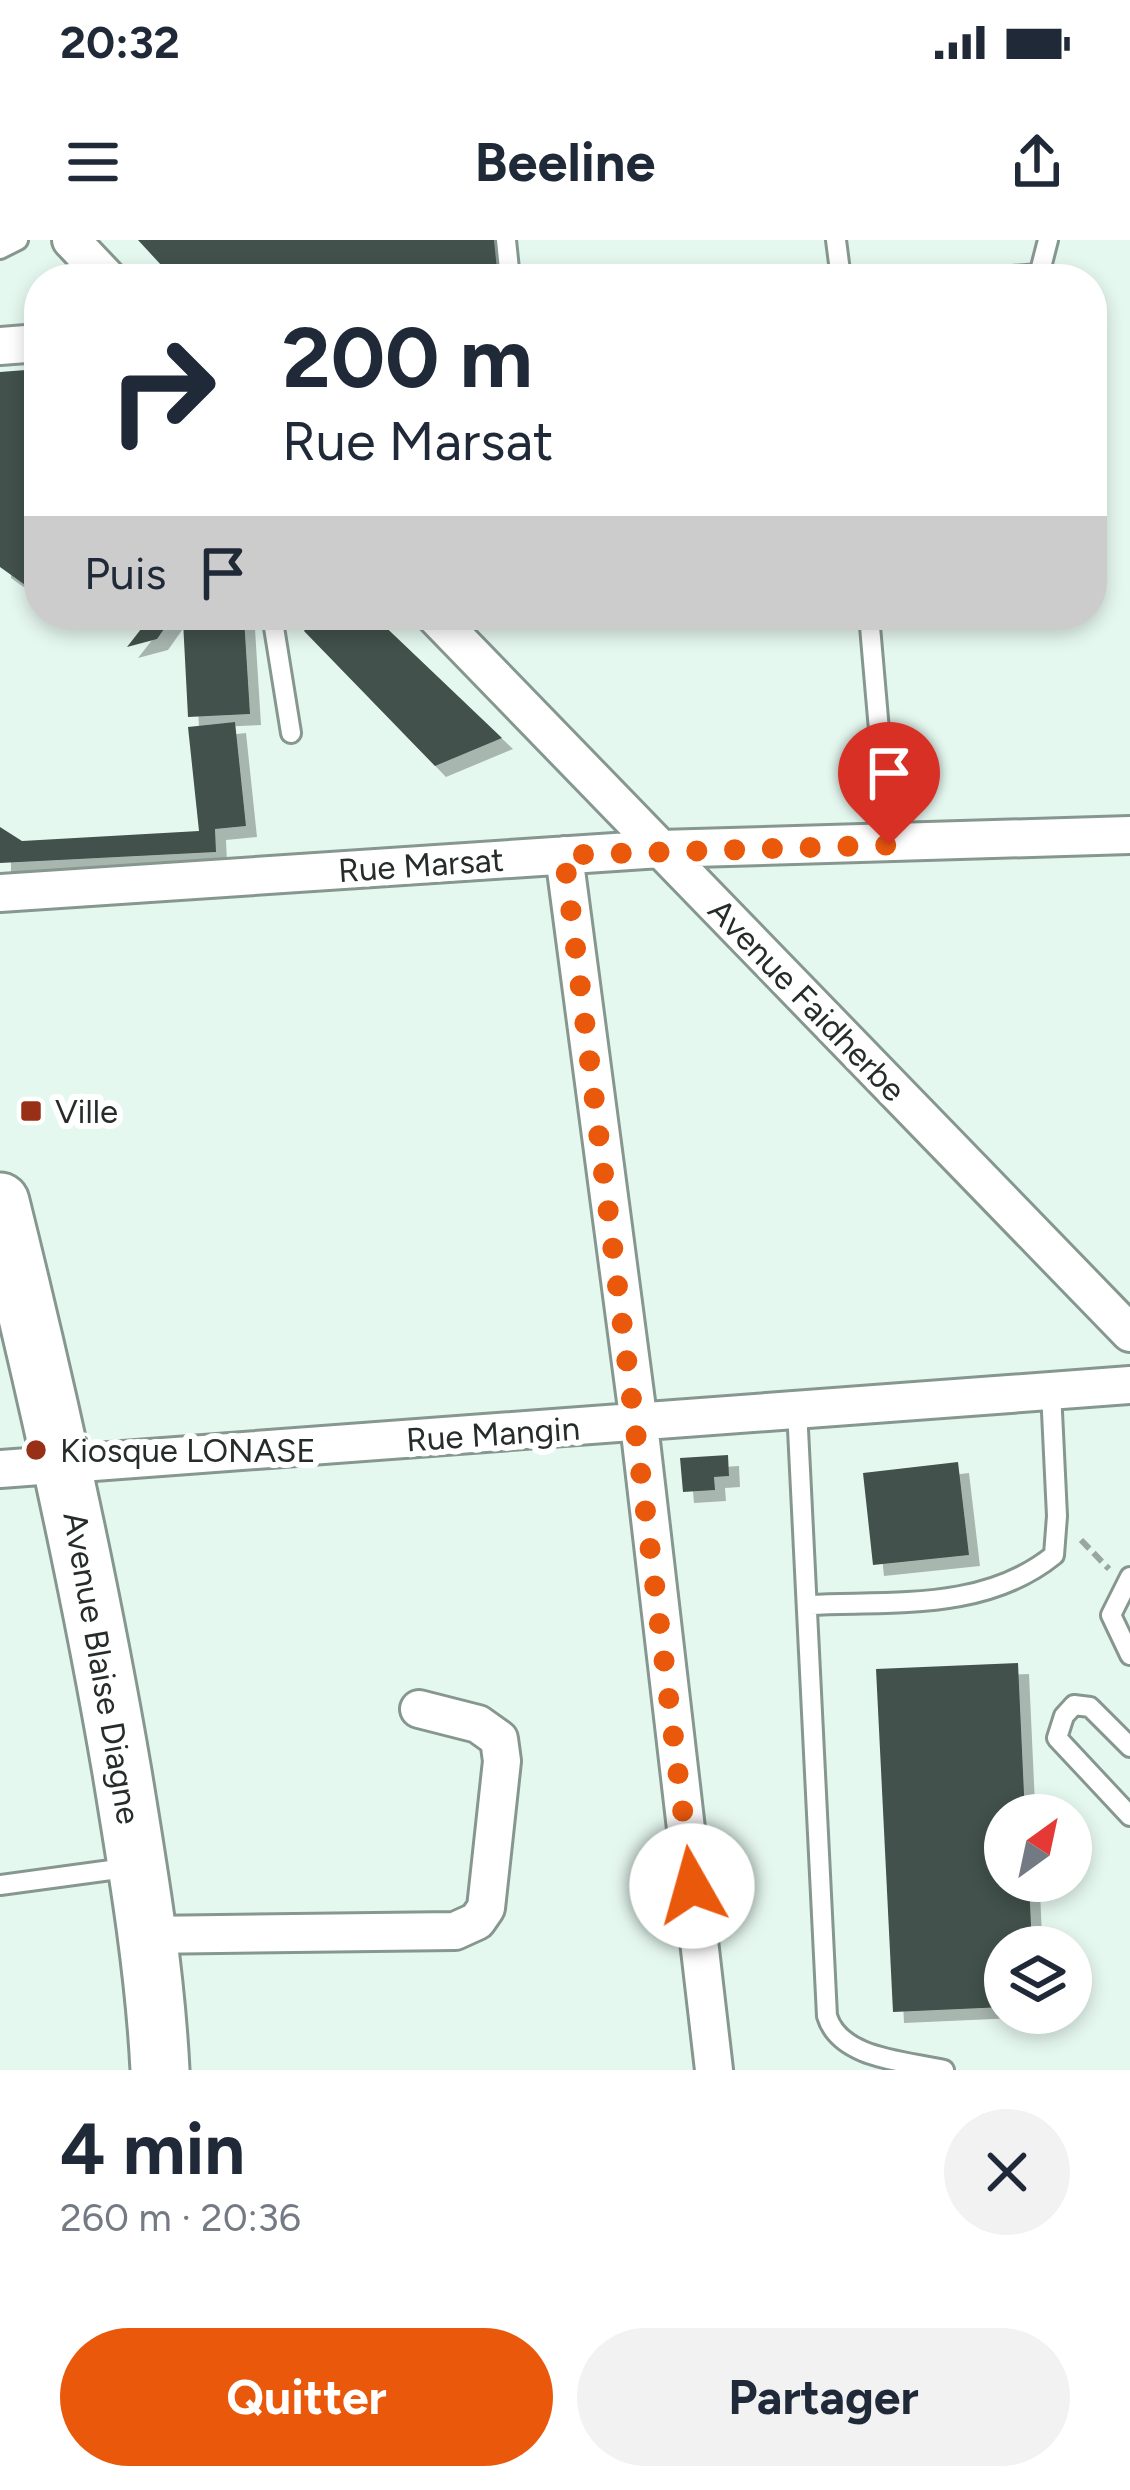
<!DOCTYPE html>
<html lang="fr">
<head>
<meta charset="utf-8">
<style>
	body { margin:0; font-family:Figtree,sans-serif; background:#f2f2f3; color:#1f2937; height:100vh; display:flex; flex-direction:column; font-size:45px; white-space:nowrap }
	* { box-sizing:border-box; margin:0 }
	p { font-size:39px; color:#747a83 }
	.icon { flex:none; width:66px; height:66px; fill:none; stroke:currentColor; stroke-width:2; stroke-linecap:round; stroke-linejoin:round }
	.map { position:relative; height:1830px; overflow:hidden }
	.sheet { display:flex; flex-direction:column; background:#fff; flex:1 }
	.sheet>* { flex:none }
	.top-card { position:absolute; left:24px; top:24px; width:1083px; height:366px; border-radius:48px; box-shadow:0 6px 18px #0003; background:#fff; color:#1f2937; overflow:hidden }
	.needle { width:78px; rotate:33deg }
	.fabs { position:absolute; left:984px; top:1554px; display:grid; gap:24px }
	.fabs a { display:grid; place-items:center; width:108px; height:108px; border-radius:50%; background:#fff; box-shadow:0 6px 18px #0003; font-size:60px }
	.pin { position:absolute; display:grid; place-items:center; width:102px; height:102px; color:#fff; margin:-123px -51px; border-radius:50% 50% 50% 0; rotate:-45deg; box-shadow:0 0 12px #0007 }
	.pin .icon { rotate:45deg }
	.me { position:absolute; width:132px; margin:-66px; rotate:353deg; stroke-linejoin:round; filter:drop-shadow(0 0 9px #0008) }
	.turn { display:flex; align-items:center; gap:42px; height:252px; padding:0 60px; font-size:54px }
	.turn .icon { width:156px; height:156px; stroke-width:2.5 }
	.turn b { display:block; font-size:84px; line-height:102px }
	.then { display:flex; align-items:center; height:114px; padding:0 60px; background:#0003; gap:24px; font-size:45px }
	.round { display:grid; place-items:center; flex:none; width:126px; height:126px; border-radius:63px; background:#f2f2f3 }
	.headline { display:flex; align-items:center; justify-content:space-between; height:204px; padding:0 60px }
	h1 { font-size:72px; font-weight:700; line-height:90px }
	.action { display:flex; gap:24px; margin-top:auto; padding:24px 60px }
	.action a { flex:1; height:138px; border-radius:72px; background:#ea580c; color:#fff; font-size:48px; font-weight:700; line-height:138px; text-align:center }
	.action a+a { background:#f2f2f3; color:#1f2937 }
	.status { display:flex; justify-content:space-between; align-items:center; height:84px; padding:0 60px; background:#fff; direction:ltr }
	.status svg { height:33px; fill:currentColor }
	header { display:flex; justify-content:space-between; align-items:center; height:156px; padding:0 60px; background:#fff; font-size:54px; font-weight:700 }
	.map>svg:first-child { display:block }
	.building { fill:#42514b; filter:url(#shadow) }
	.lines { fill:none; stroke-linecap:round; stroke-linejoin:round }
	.service-casing { stroke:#869790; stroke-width:24 }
	.minor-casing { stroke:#869790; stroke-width:42 }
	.primary-casing { stroke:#869790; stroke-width:63 }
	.path { stroke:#99a7a1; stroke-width:6; stroke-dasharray:12 6; stroke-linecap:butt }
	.service { stroke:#fff; stroke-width:18 }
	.minor { stroke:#fff; stroke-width:36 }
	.primary { stroke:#fff; stroke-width:57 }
	.route { stroke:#ea580c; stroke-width:21; stroke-dasharray:0 37.8 }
	.poi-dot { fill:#983017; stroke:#fff; stroke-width:4.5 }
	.labels { text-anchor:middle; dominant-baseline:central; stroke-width:12; stroke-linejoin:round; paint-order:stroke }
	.street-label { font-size:33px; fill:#252c29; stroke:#fff }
	.poi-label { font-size:33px; fill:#252c29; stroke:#fff; text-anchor:start }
</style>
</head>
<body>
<div class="status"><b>20:32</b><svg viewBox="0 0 49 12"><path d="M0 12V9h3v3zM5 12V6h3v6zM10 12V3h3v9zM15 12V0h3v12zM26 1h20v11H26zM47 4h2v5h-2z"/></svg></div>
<header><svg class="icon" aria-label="menu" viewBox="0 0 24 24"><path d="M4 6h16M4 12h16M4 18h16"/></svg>Beeline<svg class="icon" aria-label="share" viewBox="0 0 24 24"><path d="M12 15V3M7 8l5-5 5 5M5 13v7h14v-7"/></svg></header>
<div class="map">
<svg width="1130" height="1830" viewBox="0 0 1130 1830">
	<defs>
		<filter id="shadow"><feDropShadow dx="11" dy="11" stdDeviation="0" flood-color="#0004"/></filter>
	</defs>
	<rect width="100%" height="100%" fill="#e5f8f0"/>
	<path class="building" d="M138,0H504L507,33L432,39H174Z
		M39,129V243L26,262L39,272V355L0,327V132Z
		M152,375H174L157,399L127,407Z
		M314,375H373L502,498L435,526L304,391Z
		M244,378L250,474L188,477L183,381Z
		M235,482L246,586L215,589L216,612L0,623V587L22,601L199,591L188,487Z
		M728,1215L729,1236L714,1237L715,1250L683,1252L680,1218Z
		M958,1222L969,1315L873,1325L863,1233Z
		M1018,1423L1025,1575H1005V1641H1029L1032,1707H1005V1767L893,1772L876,1429Z"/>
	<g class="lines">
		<defs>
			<path id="service" d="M506,0L510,39
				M836,0L841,39
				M0,9L18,0
				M970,39L1039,34
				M1038,39L1048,0
				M272,375L291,493
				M869,375L889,605
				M797,1169L827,1776C840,1819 905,1821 944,1830
				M1130,1337L1111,1375L1130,1415
				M810,1365C894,1361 985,1371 1054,1315L1057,1276L1051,1151
				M1130,1507L1090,1467L1074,1465L1064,1476L1057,1498L1130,1576
				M0,1645L133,1627"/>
			<path id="minor" d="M71,0L108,39
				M0,106L39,103
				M434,375L1130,1093
				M564,615L639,1184L714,1830
				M0,653L660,609L1130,595
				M0,1229L1130,1145
				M146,1695L455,1691L477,1681L486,1668L502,1521L499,1499L478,1484L419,1469"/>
			<path id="primary" d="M0,962C47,1151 89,1339 122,1532C138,1630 155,1730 160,1830"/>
		</defs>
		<use href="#service" class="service-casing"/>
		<use href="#minor" class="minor-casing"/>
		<use href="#primary" class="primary-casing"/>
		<path class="path" d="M1081,1300L1109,1329"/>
		<use href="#service" class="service"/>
		<use href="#minor" class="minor"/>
		<use href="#primary" class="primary"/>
	</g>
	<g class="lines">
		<path class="route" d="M692,1646L564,615L889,605"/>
	</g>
	<g class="poi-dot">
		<rect x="19" y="859" width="24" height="24" rx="6"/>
		<circle cx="36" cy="1210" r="12"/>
	</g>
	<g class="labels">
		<g class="street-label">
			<text transform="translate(421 625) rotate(-4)">Rue Marsat</text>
			<text transform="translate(807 760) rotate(46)">Avenue Faidherbe</text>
			<text transform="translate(493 1194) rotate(-4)">Rue Mangin</text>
			<text transform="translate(102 1428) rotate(80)">Avenue Blaise Diagne</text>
		</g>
		<g class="poi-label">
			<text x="55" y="871">Ville</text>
			<text x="60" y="1210">Kiosque LONASE</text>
		</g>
	</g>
</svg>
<div class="fabs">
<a><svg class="needle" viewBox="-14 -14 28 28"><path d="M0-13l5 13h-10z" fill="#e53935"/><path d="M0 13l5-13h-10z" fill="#747a83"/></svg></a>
<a><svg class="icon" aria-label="layers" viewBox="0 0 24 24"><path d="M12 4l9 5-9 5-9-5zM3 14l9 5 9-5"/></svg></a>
</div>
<div class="pin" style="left:889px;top:605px;background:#d93025"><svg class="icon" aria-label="arrive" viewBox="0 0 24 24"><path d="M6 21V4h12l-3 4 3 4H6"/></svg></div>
<svg class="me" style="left:692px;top:1646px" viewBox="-20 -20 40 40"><circle r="19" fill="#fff"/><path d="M0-13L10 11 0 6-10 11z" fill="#ea580c"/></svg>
<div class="top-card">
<div class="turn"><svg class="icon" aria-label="right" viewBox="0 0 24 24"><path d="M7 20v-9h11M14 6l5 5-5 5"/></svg><div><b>200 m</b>Rue Marsat</div></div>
<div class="then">Puis<svg class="icon" aria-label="arrive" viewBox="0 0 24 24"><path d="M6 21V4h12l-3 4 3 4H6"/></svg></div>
</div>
</div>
<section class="sheet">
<div class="headline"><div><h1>4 min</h1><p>260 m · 20:36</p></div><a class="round"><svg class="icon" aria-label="close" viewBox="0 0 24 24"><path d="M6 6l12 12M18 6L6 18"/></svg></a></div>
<div class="action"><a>Quitter</a><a>Partager</a></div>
</section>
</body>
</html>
